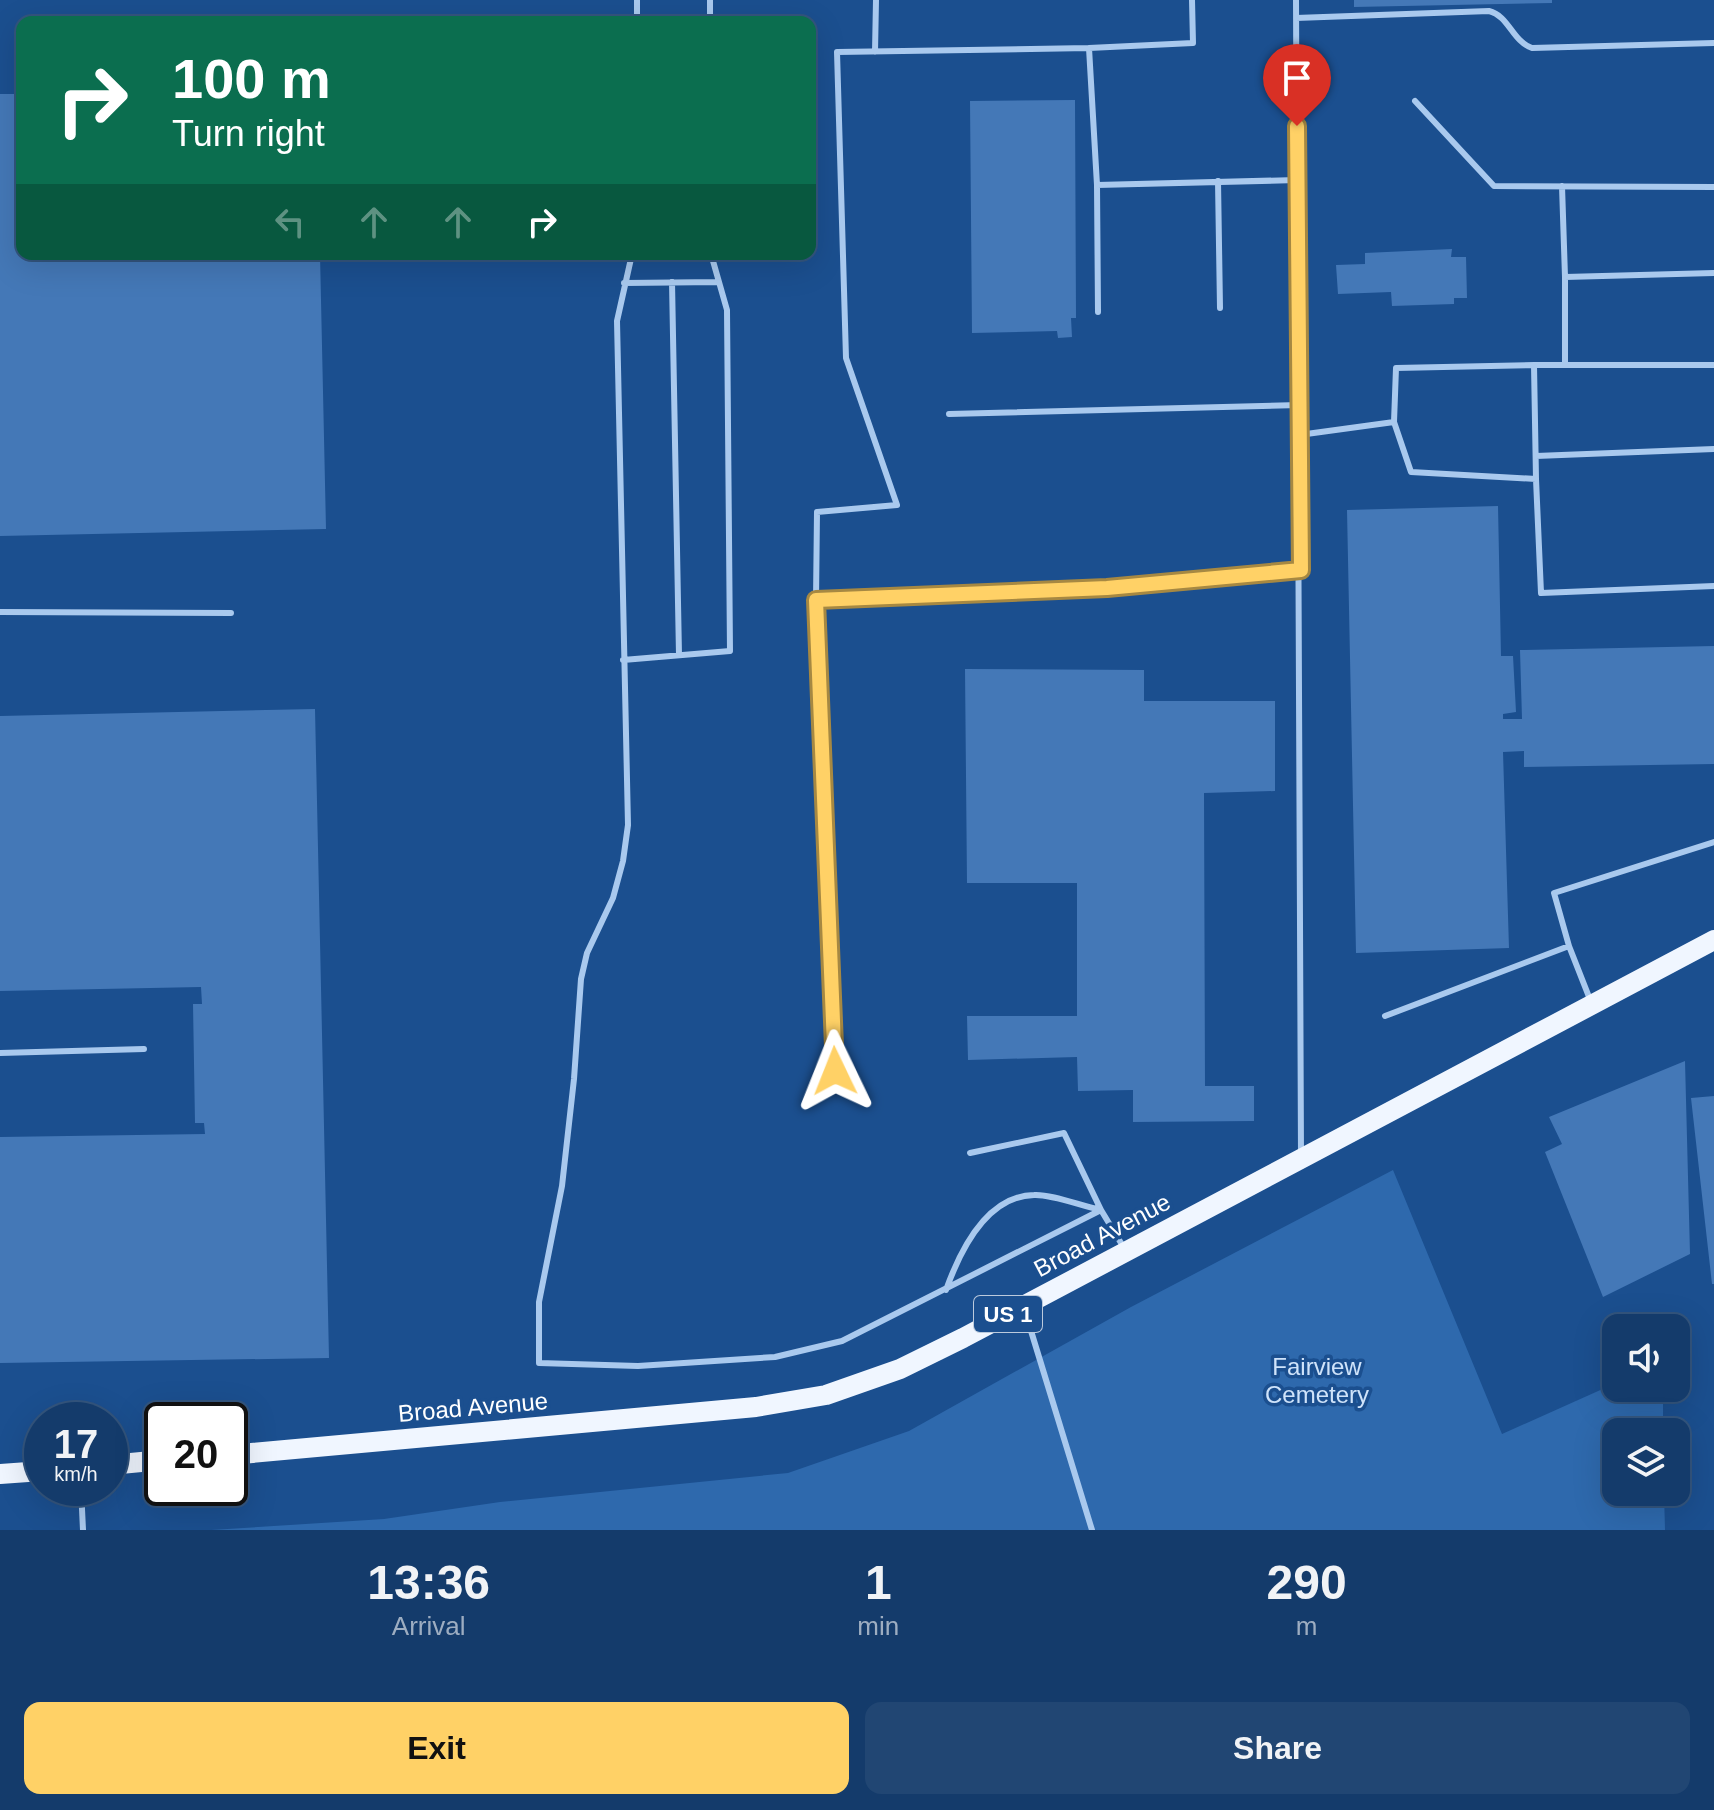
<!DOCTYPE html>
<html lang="en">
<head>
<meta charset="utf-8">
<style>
	body { margin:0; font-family:Helvetica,sans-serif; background:#214673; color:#f1f3f6; height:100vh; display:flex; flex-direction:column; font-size:30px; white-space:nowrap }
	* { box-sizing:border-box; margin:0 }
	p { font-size:26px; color:#9dadc1 }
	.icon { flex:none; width:44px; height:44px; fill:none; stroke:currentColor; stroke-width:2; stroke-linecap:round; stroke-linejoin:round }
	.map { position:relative; height:1530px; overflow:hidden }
	.details { display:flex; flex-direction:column; background:#143b6b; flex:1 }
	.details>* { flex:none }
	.banner { position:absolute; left:16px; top:16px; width:800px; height:244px; border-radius:16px; box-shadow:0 8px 32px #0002,0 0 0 2px #33557e; background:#0b6e4f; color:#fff; overflow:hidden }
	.fabs { position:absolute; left:1602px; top:1314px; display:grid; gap:16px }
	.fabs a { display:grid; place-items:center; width:88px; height:88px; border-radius:16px; background:#143b6b; box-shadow:0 8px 32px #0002,0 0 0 2px #33557e; font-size:40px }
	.speed { position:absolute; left:24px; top:1402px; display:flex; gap:16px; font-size:40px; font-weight:700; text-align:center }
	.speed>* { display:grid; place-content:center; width:104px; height:104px; border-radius:50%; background:#143b6b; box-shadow:0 8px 32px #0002,0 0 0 2px #33557e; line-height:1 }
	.speed small { font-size:20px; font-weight:400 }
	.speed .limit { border:4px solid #111; border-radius:12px; background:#fff; color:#111 }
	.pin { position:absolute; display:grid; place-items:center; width:68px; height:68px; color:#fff; margin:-82px -34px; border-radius:50% 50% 50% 0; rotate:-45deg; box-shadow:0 0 8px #0007 }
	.pin .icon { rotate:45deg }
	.me { position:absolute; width:88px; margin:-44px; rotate:358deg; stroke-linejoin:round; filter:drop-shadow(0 0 6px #0008) }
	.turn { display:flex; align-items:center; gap:28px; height:168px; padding:0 24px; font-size:36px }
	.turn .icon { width:104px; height:104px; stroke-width:2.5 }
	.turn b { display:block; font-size:56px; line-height:68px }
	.lanes { display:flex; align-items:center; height:76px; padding:0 24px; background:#0003; justify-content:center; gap:40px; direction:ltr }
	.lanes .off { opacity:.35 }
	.eta { display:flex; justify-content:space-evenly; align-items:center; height:136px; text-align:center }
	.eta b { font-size:48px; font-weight:700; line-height:56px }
	.action { display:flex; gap:16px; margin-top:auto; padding:16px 24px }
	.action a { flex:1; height:92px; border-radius:16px; background:#ffd166; color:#111; font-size:32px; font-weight:700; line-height:92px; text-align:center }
	.action a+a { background:#214673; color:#f1f3f6 }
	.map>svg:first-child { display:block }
	.green { fill:#2e69ad }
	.building { fill:#4478b7 }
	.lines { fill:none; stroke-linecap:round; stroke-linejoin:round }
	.lane { stroke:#a9c9ee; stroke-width:6 }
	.primary { stroke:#f0f6ff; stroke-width:20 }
	.route-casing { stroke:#a68842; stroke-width:20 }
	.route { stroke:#ffd166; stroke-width:14 }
	.labels { text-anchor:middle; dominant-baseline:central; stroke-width:7; stroke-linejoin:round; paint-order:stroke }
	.shield { fill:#1b4f8f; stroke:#bbcadd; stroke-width:2 }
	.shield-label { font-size:22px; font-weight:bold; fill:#fff }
	.street-label { font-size:24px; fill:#fff; stroke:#1b4f8f }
	.park-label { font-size:24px; fill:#cfe3fa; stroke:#1b4f8f }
</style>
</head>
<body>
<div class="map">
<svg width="1714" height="1530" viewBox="0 0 1714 1530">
	<rect width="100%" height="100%" fill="#1b4f8f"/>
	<path class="green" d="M1393,1170L1502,1434L1616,1383V1388H1663V1432H1616V1492H1664L1665,1530H211L384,1519L500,1502L788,1473L909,1431L1131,1307Z"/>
	<path class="building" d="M1354,0H1552V3L1354,7Z
		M0,94H22V254H320L326,529L0,536Z
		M1075,100L1076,318H1071L1072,337L1058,338L1057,331L972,333L970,101Z
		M1452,249L1451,257H1466L1467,298H1454V304L1392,306L1391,292L1338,294L1336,265L1365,264V253Z
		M1498,506L1501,656H1513L1516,712L1503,714V719H1522L1520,650L1714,646V764L1524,767V751L1503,752L1509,948L1356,953L1347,510Z
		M965,669L1144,670V701H1275V791L1204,793L1205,1086H1254V1121L1133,1122V1090L1078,1091L1077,1057L968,1060L967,1016H1077V883H967Z
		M315,709L329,1358L0,1363V1137L205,1134L204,1123H195L193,1004H202L201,987L0,991V716Z
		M1685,1061L1690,1254L1603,1297L1545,1152L1562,1144L1549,1117Z
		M1714,1096V1284H1712L1691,1098Z"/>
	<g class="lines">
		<path class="lane" d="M710,0V22
			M1296,0L1301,1155
			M1296,18L1489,11C1509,16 1512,41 1532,48L1714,43
			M637,22V0
			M1089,48L1193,43L1192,0
			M875,52L876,0
			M1415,101L1494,186L1714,187
			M1218,181L1220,308
			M1097,185L1098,312
			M1562,186L1565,277L1714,273
			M632,254L617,321L628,825L623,861L613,898L587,953L581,979L574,1079L562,1186L539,1302V1363L638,1366L775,1357L842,1341L1101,1210
			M1565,277V364
			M672,282L679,655
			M624,283L719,282
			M1534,365H1714
			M949,414L1299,405
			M1299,435L1394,422L1396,368L1534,365L1536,479L1411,472L1394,422
			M1536,456L1714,449
			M1536,479L1541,593L1714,586
			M816,600L817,512L897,505L846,358L837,52L1089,48L1097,185L1297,180
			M0,612L231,613
			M623,660L730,651L727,310L711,254
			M1591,1002L1569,946L1554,893L1714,842
			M1385,1016L1569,946
			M0,1053L144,1049
			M835,1071L816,600L1107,588L1301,570
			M970,1153L1064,1133L1101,1210L1124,1248
			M946,1290C960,1251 986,1196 1034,1195C1052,1194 1081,1206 1101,1210
			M1024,1308L1092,1530
			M81,1488L83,1530"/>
		<path class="primary" d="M230,1455L756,1407L826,1395L900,1369L963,1338L1714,940
			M110,1465L162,1460
			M0,1474L42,1471"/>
	</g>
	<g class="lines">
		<defs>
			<path id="route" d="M835,1071L816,600L1107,588L1301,570L1297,126"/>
		</defs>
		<use href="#route" class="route-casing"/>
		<use href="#route" class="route"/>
	</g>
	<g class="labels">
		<rect class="shield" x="974" y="1296" width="68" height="36" rx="6"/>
		<g class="shield-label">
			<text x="1008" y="1314">US 1</text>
		</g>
		<g class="street-label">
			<text transform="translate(1102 1235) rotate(-28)">Broad Avenue</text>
			<text transform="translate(473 1407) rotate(-5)">Broad Avenue</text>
		</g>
		<g class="park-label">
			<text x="1317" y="1366">Fairview<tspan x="1317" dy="28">Cemetery</tspan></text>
		</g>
	</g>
</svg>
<div class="fabs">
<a><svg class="icon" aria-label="sound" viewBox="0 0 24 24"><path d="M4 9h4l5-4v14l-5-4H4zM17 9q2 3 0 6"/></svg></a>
<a><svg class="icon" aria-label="layers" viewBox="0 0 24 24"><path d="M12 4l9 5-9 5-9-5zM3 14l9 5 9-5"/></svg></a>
</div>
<div class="speed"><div>17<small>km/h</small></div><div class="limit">20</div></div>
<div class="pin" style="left:1297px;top:126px;background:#d93025"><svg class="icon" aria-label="arrive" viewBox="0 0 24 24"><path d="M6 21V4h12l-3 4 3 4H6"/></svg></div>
<svg class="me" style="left:835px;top:1071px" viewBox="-20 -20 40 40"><path d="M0-17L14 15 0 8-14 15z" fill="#ffd166" stroke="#fff" stroke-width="4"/></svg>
<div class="banner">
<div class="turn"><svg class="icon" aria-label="right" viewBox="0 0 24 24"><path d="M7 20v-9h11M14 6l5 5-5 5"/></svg><div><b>100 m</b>Turn right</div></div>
<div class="lanes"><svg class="icon off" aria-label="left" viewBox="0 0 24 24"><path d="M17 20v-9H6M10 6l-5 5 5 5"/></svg><svg class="icon off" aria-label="ahead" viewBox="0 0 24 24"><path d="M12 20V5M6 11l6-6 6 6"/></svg><svg class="icon off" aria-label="ahead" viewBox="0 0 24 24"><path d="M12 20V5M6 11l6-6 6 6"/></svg><svg class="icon" aria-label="right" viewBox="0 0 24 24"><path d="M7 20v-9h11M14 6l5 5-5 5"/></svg></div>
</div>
</div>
<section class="details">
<div class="eta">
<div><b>13:36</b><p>Arrival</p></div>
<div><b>1</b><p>min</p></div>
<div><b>290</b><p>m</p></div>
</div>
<div class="action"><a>Exit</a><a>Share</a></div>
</section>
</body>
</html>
